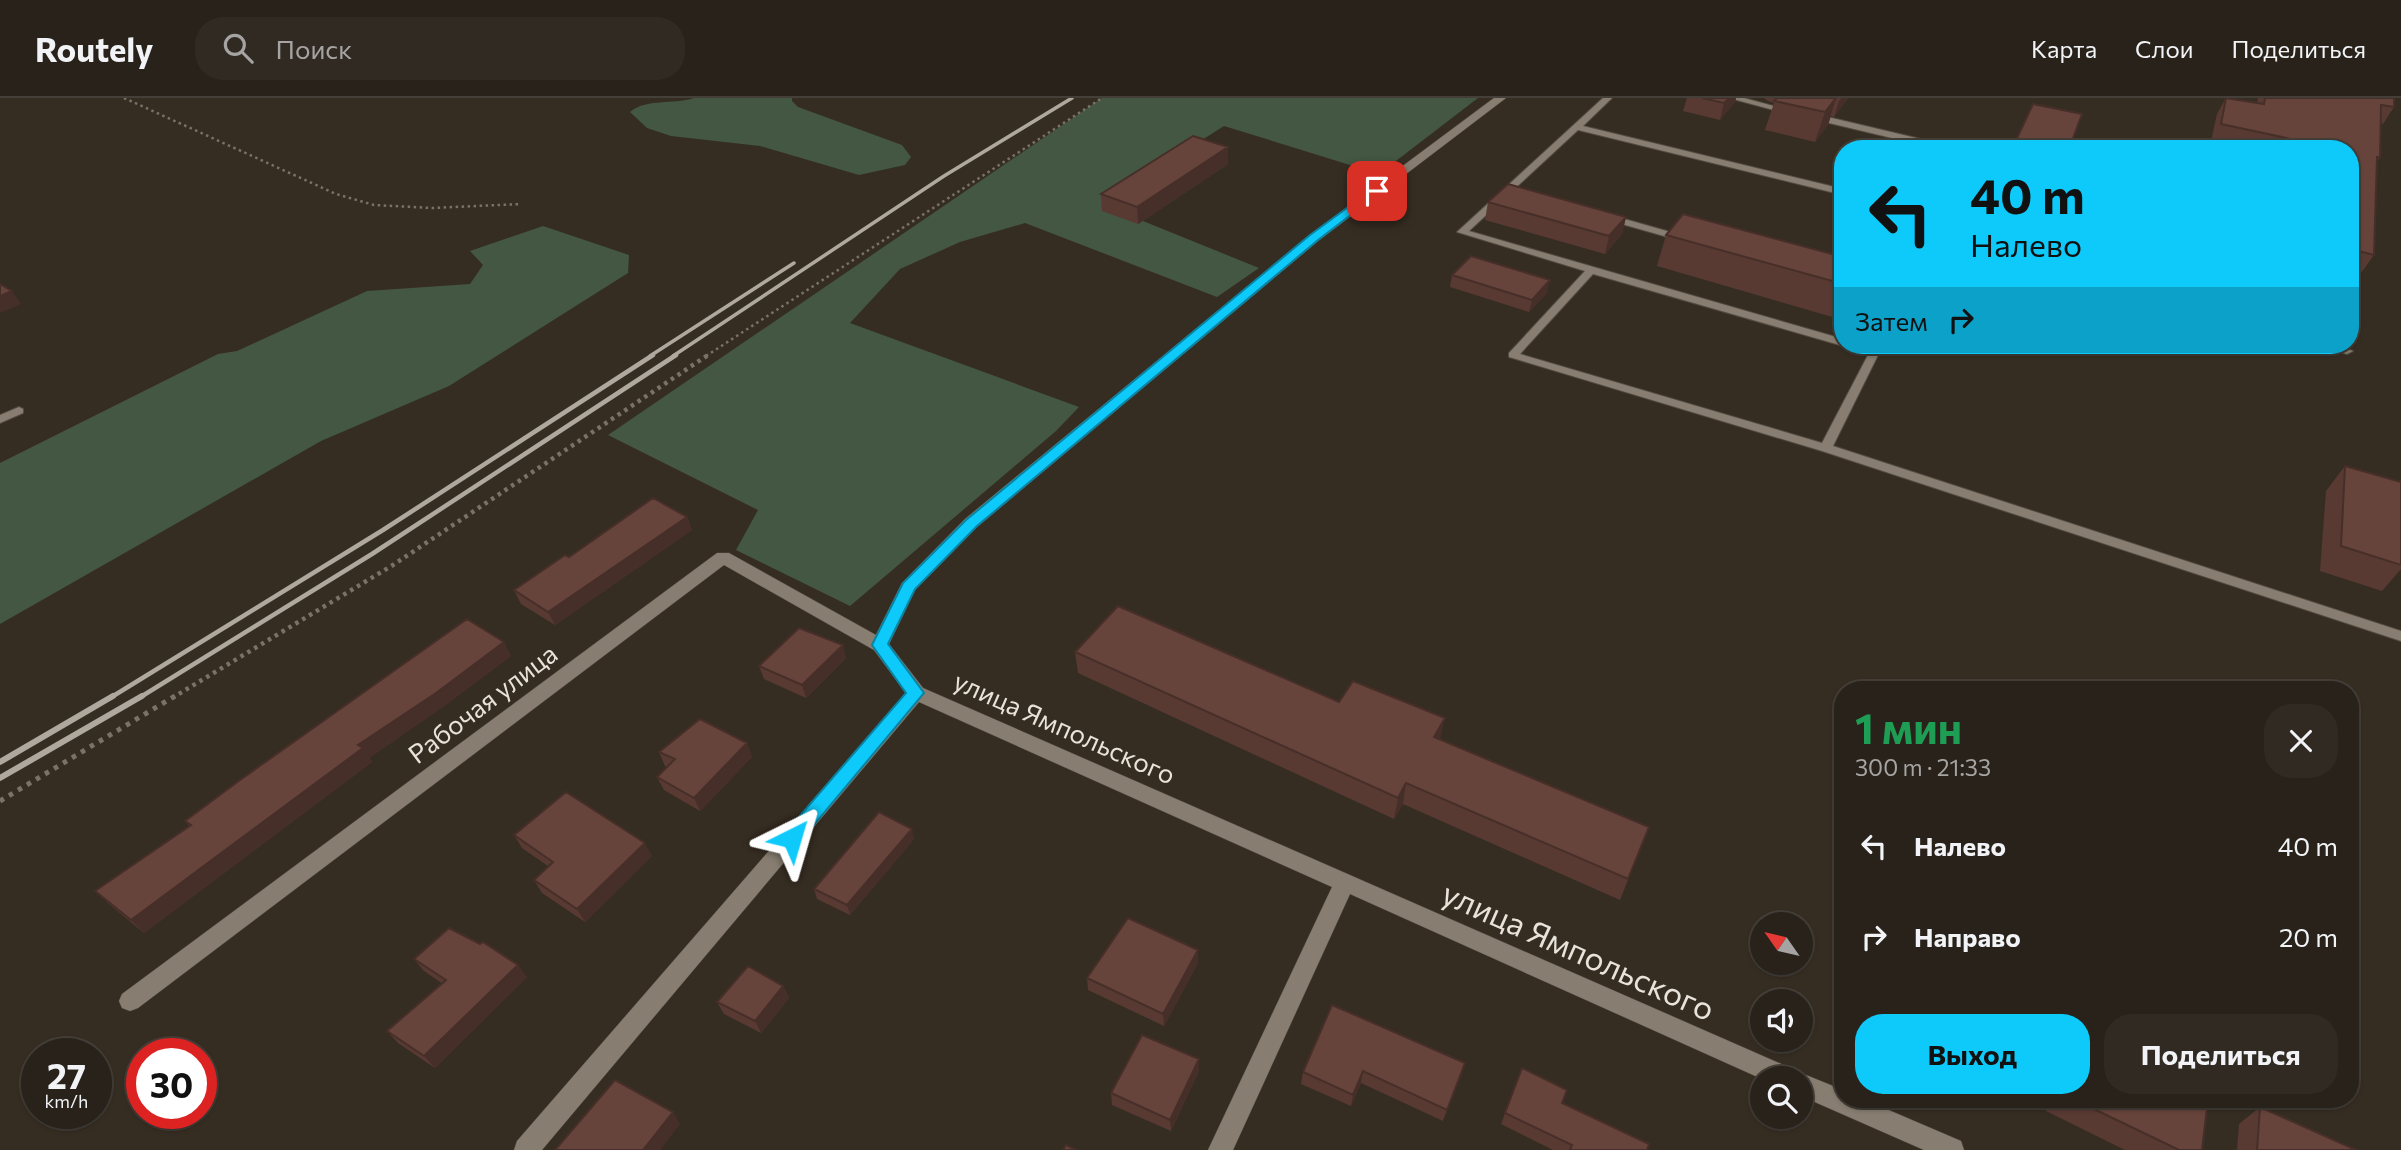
<!DOCTYPE html>
<html lang="ru">
<head>
<meta charset="utf-8">
<style>
	body { margin:0; font-family:Commissioner,sans-serif; background:#302a23; color:#f1f3f6; height:100vh; display:flex; flex-direction:column; font-size:26px; white-space:nowrap }
	* { box-sizing:border-box; margin:0 }
	p { font-size:23px; color:#a5a4a2 }
	.icon { flex:none; width:38px; height:38px; fill:none; stroke:currentColor; stroke-width:2; stroke-linecap:round; stroke-linejoin:round }
	.map { position:relative; flex:1; overflow:hidden }
	.drawer { position:absolute; left:1834px; top:583px; width:525px; height:427px; display:flex; flex-direction:column; background:#28221a; border-radius:28px; box-shadow:0 2px 5px #0004,0 0 0 2px #443f39 }
	.drawer>* { flex:none }
	.guide { position:absolute; left:1834px; top:42px; width:525px; height:214px; border-radius:28px; box-shadow:0 2px 5px #0004,0 0 0 2px #443f39; background:#0ecafa; color:#111; overflow:hidden }
	.needle { width:46px; rotate:304deg }
	.tools { position:absolute; left:1750px; top:814px; display:grid; gap:14px }
	.tools a { display:grid; place-items:center; width:63px; height:63px; border-radius:50%; background:#28221a; box-shadow:0 2px 5px #0004,0 0 0 2px #443f39; font-size:35px }
	.speed { position:absolute; left:21px; top:940px; display:flex; gap:14px; font-size:35px; font-weight:700; text-align:center }
	.speed>* { display:grid; place-content:center; width:91px; height:91px; border-radius:50%; background:#28221a; box-shadow:0 2px 5px #0004,0 0 0 2px #443f39; line-height:1 }
	.speed small { font-size:18px; font-weight:400 }
	.speed .limit { border:10px solid #d22; background:#fff; color:#111 }
	.pin { position:absolute; display:grid; place-items:center; width:60px; height:60px; color:#fff; margin:-30px; border-radius:14px; box-shadow:0 4px 10px #0006 }
	.me { position:absolute; width:77px; margin:-38px; rotate:40deg; stroke-linejoin:round; filter:drop-shadow(0 0 5px #0008) }
	.turn { display:flex; align-items:center; gap:24px; height:147px; padding:0 21px; font-size:32px }
	.turn .icon { width:91px; height:91px; stroke-width:2.5 }
	.turn b { display:block; font-size:49px; line-height:60px }
	.then { display:flex; align-items:center; height:66px; padding:0 21px; background:#0003; gap:14px; font-size:26px }
	.round { display:grid; place-items:center; flex:none; width:74px; height:74px; border-radius:28px; background:#302a23 }
	.headline { display:flex; align-items:center; justify-content:space-between; height:119px; padding:0 21px }
	h1 { font-size:42px; font-weight:700; line-height:52px; color:#1e9e55 }
	.cta { display:flex; gap:14px; margin-top:auto; padding:14px 21px }
	.cta a { flex:1; height:80px; border-radius:28px; background:#0ecafa; color:#111; font-size:28px; font-weight:700; line-height:80px; text-align:center }
	.cta a+a { background:#302a23; color:#f1f3f6 }
	ul { padding:0; list-style:none }
	li { display:flex; align-items:center; gap:21px; height:91px; padding:0 21px }
	li div { flex:1 }
	li b { display:block; font-size:26px }
	li em { font-style:normal }
	header { display:flex; align-items:center; gap:42px; box-sizing:border-box; height:98px; padding:0 35px; background:#28221a; border-bottom:2px solid #443f39 }
	header strong { font-size:33px }
	nav { display:flex; gap:38px; margin-inline-start:auto; font-size:24px }
	.search { width:490px; height:63px; background:#302a23; display:flex; align-items:center; gap:18px; box-sizing:border-box; padding:0 24px; border-radius:28px; color:#a5a4a2; font-size:26px }
	.map>svg:first-child { display:block }
	.green { fill:#435743 }
	.lines { fill:none; stroke-linecap:round; stroke-linejoin:round }
	.lane-casing { stroke:#524b41; stroke-width:2 }
	.street-casing { stroke:#524b41; stroke-width:1 }
	.path-far2 { stroke:#7a7268; stroke-width:2.5; stroke-dasharray:2.5 3.5; stroke-linecap:butt }
	.path-far1 { stroke:#7a7268; stroke-width:4.5; stroke-dasharray:3.5 4.5; stroke-linecap:butt }
	.path { stroke:#7a7268; stroke-width:5; stroke-dasharray:4.5 6; stroke-linecap:butt }
	.lane { fill:#877d70; fill-rule:evenodd }
	.street { fill:#877d70; fill-rule:evenodd }
	.rail-far2 { stroke:#aea89f; stroke-width:3.5 }
	.rail-far1 { stroke:#aea89f; stroke-width:4.5 }
	.rail { stroke:#aea89f; stroke-width:6 }
	.wall { fill:#583a33 }
	.shaded-wall { fill:#472f29 }
	.building { fill:#66433b; stroke:#472f29; stroke-width:2 }
	.route { fill:#0ecafa; stroke:#0983a2; stroke-width:2 }
	.labels { text-anchor:middle; dominant-baseline:central; stroke-width:7; stroke-linejoin:round; paint-order:stroke }
	.street-label { font-size:26px; fill:#e8e3db; stroke:#362d22 }
	.near-street-label { font-size:32px; fill:#e8e3db; stroke:#362d22 }
</style>
</head>
<body>
<header>
<strong>Routely</strong>
<div class="search"><svg class="icon" aria-label="search" viewBox="0 0 24 24"><circle cx="10" cy="10" r="6"/><path d="M15 15l6 6"/></svg>Поиск</div>
<nav><a>Карта</a><a>Слои</a><a>Поделиться</a></nav>
</header>
<div class="map">
<svg width="2401" height="1052" viewBox="0 0 2401 1052">
	<rect width="100%" height="100%" fill="#362d22"/>
	<path class="green" d="M694,0H792V3L798,9L902,47L911,59L905,67L859,77L760,48L671,38L647,30L630,14C647,0 672,7 694,0Z
		M1102,0H1478L1379,76L1224,28L1101,106L1259,170L1217,199L1025,125L960,144L900,171L850,225L1079,309L1056,333L850,508L736,452L758,412L608,337Z
		M543,128L629,157L628,175L449,288L321,343L0,526V365L218,256L237,253L367,193L470,186L483,167L470,153Z"/>
	<g class="lines">
		<defs>
			<path id="lane" d="M1603,0H1612L1583,28L1843,91V97L1578,32L1469,133L1843,241V247H1859L1871,250L1873,247H1883L1833,348L2401,533V543L1822,353L1509,259V255L1585,173L1457,134ZM1593,176L1843,248L1868,257L1822,345L1520,256Z
				M1729,0H1744L1792,13L1788,16Z
				M1811,15L1950,48L1954,51H1938L1808,20L1807,18Z
				M1607,116L1688,139L1690,141L1685,144L1604,121L1602,119Z
				M2316,247H2335L2353,253L2347,256L2318,249Z
				M19,309L23,311V315L0,325V317Z"/>
			<path id="street" d="M1494,0H1506L1318,143L977,429L915,492L889,546L923,590L1795,972L1797,976L1801,975L1843,992V1001H1863L1961,1043L1964,1052H1924L1801,998V980L1762,981L1350,796L1233,1052H1208L1332,789L919,604L542,1052H514L517,1043L906,595L874,552L724,467L138,910L130,913L122,910L119,903L122,896L717,455H729L876,537L902,485L965,421L1310,137Z"/>
		</defs>
		<use href="#lane" class="lane-casing"/>
		<use href="#street" class="street-casing"/>
		<path class="path-far2" d="M124,0L336,96L374,107L432,110L521,106
			M706,258L1102,0"/>
		<path class="path-far1" d="M172,600L393,467L708,257"/>
		<path class="path" d="M0,703L175,598"/>
		<use href="#lane" class="lane"/>
		<use href="#street" class="street"/>
		<path class="rail-far2" d="M650,258L794,165
			M673,258L944,78L1072,0"/>
		<path class="rail-far1" d="M110,600L383,432L653,257
			M139,600L372,456L676,257"/>
		<path class="rail" d="M0,664L113,598
			M0,680L142,598"/>
	</g>
	<path class="wall" d="M1687,0H1736L1735,4L1720,22L1683,13Z
		M1764,0H1848L1834,19L1831,18L1828,27L1815,44L1765,32L1774,5L1768,3Z
		M2226,0L2257,5L2258,0H2394V9L2383,26L2380,25V59L2377,64L2374,157L2361,175L2350,172V51H2247L2211,43L2217,16Z
		M1228,49V66L1138,126L1102,113L1101,96Z
		M1488,104L1626,119L1622,136L1605,156L1485,122Z
		M1666,137L1843,159V208L1836,220L1657,168Z
		M1452,177L1547,195L1529,214L1450,189Z
		M2345,368L2401,384V471L2382,493L2320,473L2326,393Z
		M687,419L692,432L555,527L521,506L514,492L569,459Z
		M1075,554L1339,604L1440,641L1649,729L1620,802L1403,706L1394,721L1078,575Z
		M511,558L444,608L369,660L372,664L144,835L109,806L95,793L189,728L185,723Z
		M846,560L806,600L764,581L759,568Z
		M747,645L752,659L700,713L664,692L657,679L668,669L665,668L659,654Z
		M514,737L652,758L585,824L542,795L534,782L548,768L522,750Z
		M914,741L850,817L817,801L814,791Z
		M1198,852V865L1164,928L1088,892L1087,880Z
		M414,861L527,879L435,970L398,945L387,933L443,886L424,873Z
		M783,888L789,900L761,935L724,916L717,904Z
		M1465,965L1443,1023L1361,985L1351,1008L1301,986L1303,974Z
		M1522,970L1562,1005L1647,1052H1553L1501,1026Z
		M1199,973L1171,1033L1112,1007L1111,995Z
		M2048,1001H2208L2202,1052H2125L2046,1013Z
		M2260,1009L2356,1052H2237L2239,1026Z"/>
	<path class="shaded-wall" d="M1729,0H1736L1735,4L1720,22L1724,5Z
		M1836,0L1828,27L1815,44L1825,14Z
		M1841,0H1848L1834,19L1839,3Z
		M1228,49V66L1138,126L1137,109Z
		M1626,119L1622,136L1605,156L1609,138Z
		M1550,182L1547,195L1529,214L1532,202Z
		M12,193L21,206L0,215V198Z
		M1843,203V208L1836,220Z
		M687,419L692,432L555,527L548,514Z
		M504,544L511,558L444,608L369,660L372,664L144,835L131,822L358,647Z
		M843,547L846,560L806,600L802,587Z
		M1445,620L1440,642L1434,639Z
		M747,645L752,659L700,713L694,700Z
		M1406,685L1403,706L1394,721L1398,700Z
		M912,731L914,741L850,817L847,807Z
		M645,745L652,758L585,824L577,811Z
		M1198,852V865L1164,928L1163,916Z
		M518,867L527,879L435,970L424,958Z
		M783,888L789,900L761,935L755,923Z
		M1199,961V973L1171,1033L1170,1022Z
		M1465,965L1462,977L1443,1023L1447,1012Z
		M1363,973L1361,985L1351,1008L1353,997Z
		M673,1014L680,1026L660,1052H643Z"/>
	<path class="building" d="M1702,0H1729L1724,5Z
		M1777,0H1836L1825,14L1774,3Z
		M2226,0L2264,6L2265,0H2394V9L2381,7L2380,59H2377L2374,157L2350,151V51H2318L2319,47L2221,26Z
		M2033,6L2082,16L2069,51H2012Z
		M1193,38L1228,49L1137,109L1101,96Z
		M1508,86L1626,119L1609,138L1488,104Z
		M1683,116L1843,159V186L1666,137Z
		M1471,158L1550,182L1532,202L1452,177Z
		M0,186L12,193L0,198Z
		M2345,368L2401,384V467L2341,448Z
		M653,400L687,419L548,514L514,492L565,457L569,459Z
		M1118,508L1339,604L1353,583L1445,620L1434,639L1649,729L1628,781L1406,685L1398,700L1075,554Z
		M467,521L504,544L436,595L358,647L363,650L131,822L95,793L191,727L185,723L240,682Z
		M799,530L843,547L802,587L759,568Z
		M700,621L747,645L694,700L657,679L675,661L659,654Z
		M566,694L645,745L577,811L534,782L553,764L514,737Z
		M879,714L912,731L847,807L814,791Z
		M1128,820L1198,852L1163,916L1087,880Z
		M449,830L480,846L483,844L518,867L424,958L387,933L446,882L414,861Z
		M748,868L783,888L755,923L717,904Z
		M1332,907L1465,965L1447,1012L1363,973L1353,997L1303,974Z
		M1142,937L1199,961L1170,1022L1111,995Z
		M1522,970L1567,992L1562,1005L1649,1046L1647,1052H1570L1572,1047L1505,1015Z
		M615,982L673,1014L643,1052H555Z
		M2073,1001H2208L2202,1052H2179Z
		M2260,1009L2356,1052H2257Z
		M1066,1047L1076,1052H1063Z"/>
	<path class="route" d="M1373,91L1382,93L1318,142L977,428L915,491L888,546L924,595L798,746L792,748L785,746L782,740L785,735L906,595L872,547L903,485L966,422L1310,137Z"/>
	<g class="labels">
		<g class="street-label">
			<text transform="translate(482 605) rotate(-37)">Рабочая улица</text>
			<text transform="translate(1065 629) rotate(24)">улица Ямпольского</text>
		</g>
		<g class="near-street-label">
			<text transform="translate(1579 852) rotate(24)">улица Ямпольского</text>
		</g>
	</g>
</svg>
<div class="tools">
<a><svg class="needle" viewBox="-14 -14 28 28"><path d="M0-13l5 13h-10z" fill="#e53935"/><path d="M0 13l5-13h-10z" fill="#a5a4a2"/></svg></a>
<a><svg class="icon" aria-label="sound" viewBox="0 0 24 24"><path d="M4 9h4l5-4v14l-5-4H4zM17 9q2 3 0 6"/></svg></a>
<a><svg class="icon" aria-label="search" viewBox="0 0 24 24"><circle cx="10" cy="10" r="6"/><path d="M15 15l6 6"/></svg></a>
</div>
<div class="speed"><div>27<small>km/h</small></div><div class="limit">30</div></div>
<div class="pin" style="left:1377px;top:93px;background:#d93025"><svg class="icon" aria-label="arrive" viewBox="0 0 24 24"><path d="M6 21V4h12l-3 4 3 4H6"/></svg></div>
<svg class="me" style="left:792px;top:740px" viewBox="-20 -20 40 40"><path d="M0-17L14 15 0 8-14 15z" fill="#0ecafa" stroke="#fff" stroke-width="4"/></svg>
<div class="guide">
<div class="turn"><svg class="icon" aria-label="left" viewBox="0 0 24 24"><path d="M17 20v-9H6M10 6l-5 5 5 5"/></svg><div><b>40 m</b>Налево</div></div>
<div class="then">Затем<svg class="icon" aria-label="right" viewBox="0 0 24 24"><path d="M7 20v-9h11M14 6l5 5-5 5"/></svg></div>
</div>
<section class="drawer">
<div class="headline"><div><h1>1 мин</h1><p>300 m · 21:33</p></div><a class="round"><svg class="icon" aria-label="close" viewBox="0 0 24 24"><path d="M6 6l12 12M18 6L6 18"/></svg></a></div>
<ul>
<li><svg class="icon" aria-label="left" viewBox="0 0 24 24"><path d="M17 20v-9H6M10 6l-5 5 5 5"/></svg><div><b>Налево</b></div><em>40 m</em></li>
<li><svg class="icon" aria-label="right" viewBox="0 0 24 24"><path d="M7 20v-9h11M14 6l5 5-5 5"/></svg><div><b>Направо</b></div><em>20 m</em></li>
</ul>
<div class="cta"><a>Выход</a><a>Поделиться</a></div>
</section>
</div>
</body>
</html>
